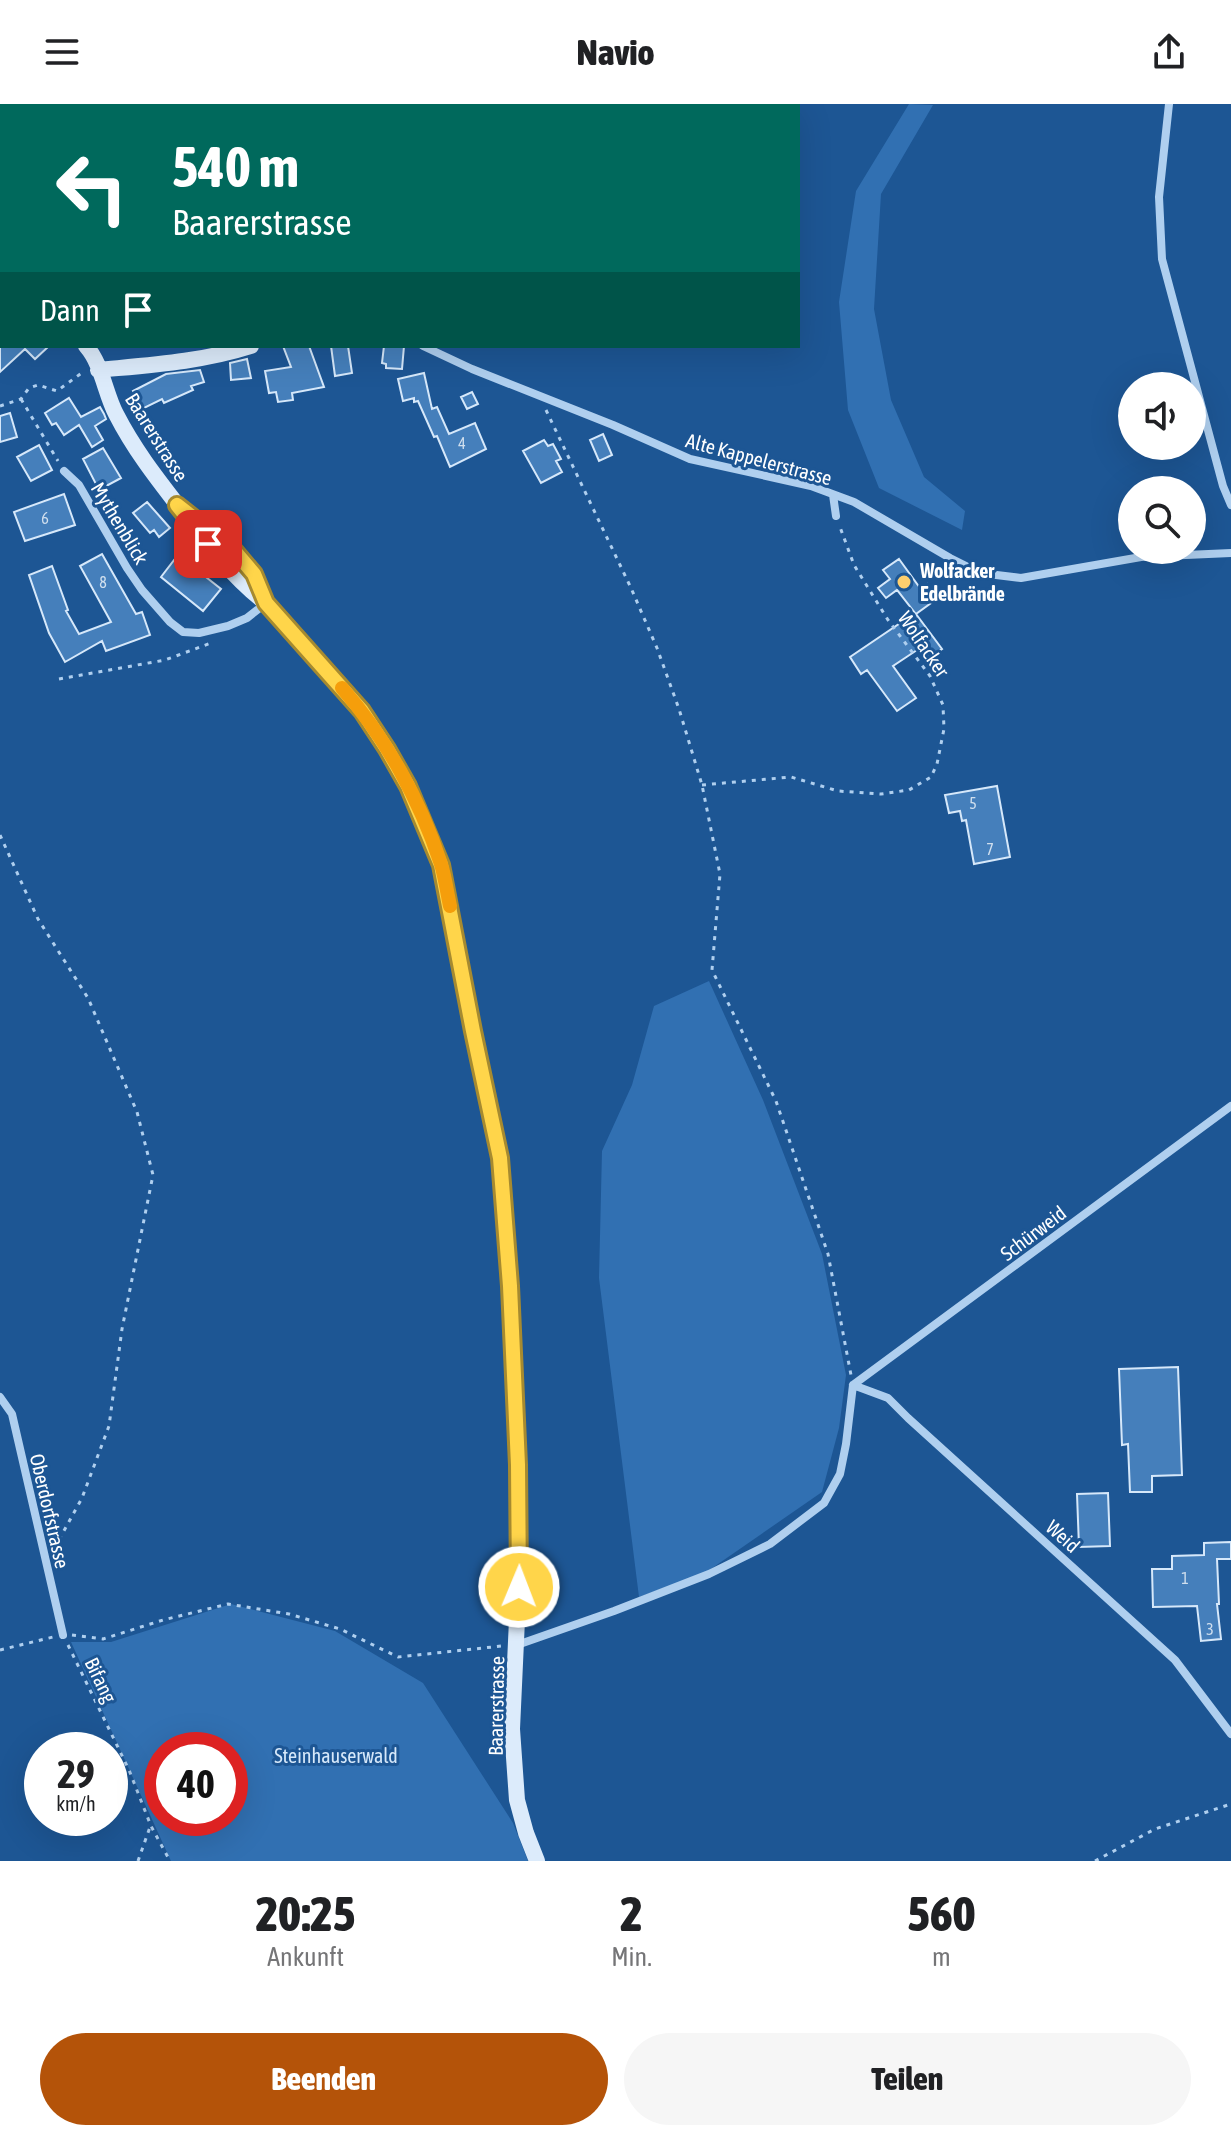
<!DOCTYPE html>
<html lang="de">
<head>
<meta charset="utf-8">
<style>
	body { margin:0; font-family:"Asap Condensed",sans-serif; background:#f6f6f6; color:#202124; height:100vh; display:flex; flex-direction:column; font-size:30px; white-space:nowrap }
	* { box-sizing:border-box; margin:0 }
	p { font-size:26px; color:#757577 }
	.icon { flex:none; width:44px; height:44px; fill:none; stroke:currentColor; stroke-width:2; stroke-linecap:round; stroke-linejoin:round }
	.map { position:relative; height:1757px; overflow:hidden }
	.panel { display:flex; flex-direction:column; background:#fff; flex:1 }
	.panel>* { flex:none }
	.top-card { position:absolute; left:0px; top:0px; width:800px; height:244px; box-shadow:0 8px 32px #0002; background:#00695c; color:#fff; overflow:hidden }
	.buttons { position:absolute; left:1118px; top:268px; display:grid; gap:16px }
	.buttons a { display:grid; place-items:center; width:88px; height:88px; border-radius:50%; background:#fff; box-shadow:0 8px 32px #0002; font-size:40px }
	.speed { position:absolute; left:24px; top:1628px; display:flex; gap:16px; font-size:40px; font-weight:700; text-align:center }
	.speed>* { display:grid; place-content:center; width:104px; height:104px; border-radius:50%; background:#fff; box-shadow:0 8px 32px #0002; line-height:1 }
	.speed small { font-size:20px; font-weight:400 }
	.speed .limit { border:12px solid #d22; background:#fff; color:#111 }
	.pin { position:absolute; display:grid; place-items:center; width:68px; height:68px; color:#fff; margin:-34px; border-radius:16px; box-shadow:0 4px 12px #0006 }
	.me { position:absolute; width:88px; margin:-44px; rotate:1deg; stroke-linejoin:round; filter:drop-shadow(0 0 6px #0008) }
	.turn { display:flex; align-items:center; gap:28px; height:168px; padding:0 40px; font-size:36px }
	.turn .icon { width:104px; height:104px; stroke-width:2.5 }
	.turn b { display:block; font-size:56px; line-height:68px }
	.then { display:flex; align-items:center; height:76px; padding:0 40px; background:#0003; gap:16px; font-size:30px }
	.eta { display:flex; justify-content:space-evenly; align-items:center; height:136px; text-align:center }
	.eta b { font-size:48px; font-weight:800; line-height:56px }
	.button { display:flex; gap:16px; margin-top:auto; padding:16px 40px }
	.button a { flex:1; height:92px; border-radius:48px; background:#b45309; color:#fff; font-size:32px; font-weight:800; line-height:92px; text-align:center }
	.button a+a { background:#f6f6f6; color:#202124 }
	header { display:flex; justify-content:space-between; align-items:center; height:104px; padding:0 40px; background:#fff; font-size:36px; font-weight:800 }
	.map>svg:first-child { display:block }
	.green { fill:#3170b2; fill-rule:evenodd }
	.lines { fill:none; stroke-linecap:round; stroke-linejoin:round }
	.stream { stroke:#a3caf1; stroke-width:4 }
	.building { fill:#457fbb; stroke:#d6e8fa; stroke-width:2 }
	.path { stroke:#afcfef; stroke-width:3; stroke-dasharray:4 6; stroke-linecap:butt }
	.street { stroke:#afcfef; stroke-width:8 }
	.secondary { stroke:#dcebfb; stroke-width:16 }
	.route-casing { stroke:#a68a30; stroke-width:20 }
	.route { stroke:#ffd54a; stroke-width:14 }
	.slow { stroke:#f59e0b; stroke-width:14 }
	.poi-dot { fill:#fecf6e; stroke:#1d5694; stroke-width:3 }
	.labels { text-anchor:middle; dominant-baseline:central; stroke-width:6; stroke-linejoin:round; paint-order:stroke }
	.number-label { font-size:16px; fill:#d0dfee }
	.street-label { font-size:20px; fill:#fff; stroke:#1d5694 }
	.poi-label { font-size:20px; font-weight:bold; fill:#fff; stroke:#1d5694; text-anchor:start }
	.park-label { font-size:20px; fill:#d6e8fa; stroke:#1d5694 }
</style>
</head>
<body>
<header><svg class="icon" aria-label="menu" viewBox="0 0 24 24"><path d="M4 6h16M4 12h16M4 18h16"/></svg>Navio<svg class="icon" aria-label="share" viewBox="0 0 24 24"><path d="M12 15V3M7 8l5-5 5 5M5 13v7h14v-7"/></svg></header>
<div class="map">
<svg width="1231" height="1757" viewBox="0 0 1231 1757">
	<rect width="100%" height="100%" fill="#1d5694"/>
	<path class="green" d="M909,0L933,1L881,90L874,205L891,296L924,373L965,407L962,426L879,384L848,306L839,198L856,87Z
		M709,877L763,996L822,1150L846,1271L839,1324L822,1388L705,1469L639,1493L599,1174L602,1047L632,981L654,902Z
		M231,1500L335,1527L423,1579L513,1719L528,1757H171L71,1538H111ZM162,1646H230V1714H162Z"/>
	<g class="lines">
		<path class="stream" d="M375,2L376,0"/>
	</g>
	<path class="building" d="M0,242H49L35,255L25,245L0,268Z
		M283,242H309L324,283L292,289L293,296L278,298L276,288L269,289L265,267L291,263Z
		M331,242H348L352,269L335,272Z
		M384,242H404L402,265L386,264V260L382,259Z
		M247,255L251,274L231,276L230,259Z
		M200,266L204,278L191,282L193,286L164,299L162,295L142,305L133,287L166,270Z
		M424,269L432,305L437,303L449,330L475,319L486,345L450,363L437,332L434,333L418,297L414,298V294L403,297L398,275Z
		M472,288L478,300L467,305L461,293Z
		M69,294L81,313L100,303L104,310L106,315L95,322L103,336L92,343L79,321L64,331L56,319L52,321L45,309Z
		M10,309L17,333L0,338V312Z
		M603,330L612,351L599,357L590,336Z
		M544,336L548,342L553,340L561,355L556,357L562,368L541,379L523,347Z
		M39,341L52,366L31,377L17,353Z
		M103,344L121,374L99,386L83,355Z
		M64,390L75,421L25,437L14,408Z
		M147,398L170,424L159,433L154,426L150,429L133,409Z
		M102,450L136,510L142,508L150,531L106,547L102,537L65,558L49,529L29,471L52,462L68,506L66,507L79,530L111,518L80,462Z
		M178,451L221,485L203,507L161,473Z
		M899,455L920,484L927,480L938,494L916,510L942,545L928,555L920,544L893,562L916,594L897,607L867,566L861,570L850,553L915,509L897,486L886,494L878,484L890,475L883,466Z
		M997,682L1010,753L974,760L966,716L962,717L960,707L949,709L945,691Z
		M1178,1263L1182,1371L1152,1372V1388H1130L1128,1340L1122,1341L1119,1265Z
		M1108,1389L1110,1442L1079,1443L1077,1390Z
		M1231,1438V1455H1217L1219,1500H1217L1221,1535L1201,1537L1197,1502L1153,1503L1152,1465H1172V1452L1204,1451V1439Z"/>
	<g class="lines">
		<path class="path" d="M351,2V0
			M523,2V0
			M565,2L568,0
			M21,295L58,357
			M0,302L21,295L29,284L38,281L57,287L83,268
			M546,306L631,484L657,544L679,605L702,681L720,770L712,866L776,997L828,1150L851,1271
			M59,575L165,556L211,539
			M702,681L791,673L838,687L881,690L909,686L931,673L937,660L944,625L943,601L930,572L888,516L854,461L840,423
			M0,731L38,815L88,894L137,1008L153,1071L122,1225L109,1322L82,1394L55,1443
			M72,1531L103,1535L163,1516L228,1500L289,1510L340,1525L398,1553L502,1542
			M68,1541L129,1666L151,1722L170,1757
			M0,1546L53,1533
			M138,1757L150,1723
			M1095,1757L1155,1725L1231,1700"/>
		<path class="street" d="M1169,0L1159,93L1162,155L1223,382L1231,401
			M423,242L472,265L613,321L690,355L811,382L854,398L950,454L980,469L1021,474L1141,453L1231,449
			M64,367L79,381L127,464L142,486L170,518L183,528L199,529L228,522L247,514L266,499
			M833,391L836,412
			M853,1281L888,1294L908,1314L1175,1556L1231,1630
			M853,1281L1231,1002
			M0,1293L12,1310L63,1531
			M517,1541L614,1507L709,1470L770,1440L824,1399L840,1370L846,1340L853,1281"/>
		<path class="secondary" d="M586,2L588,0
			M0,134L2,136
			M86,242C102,260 105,289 116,310C134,345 155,372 179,403C205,437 232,473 266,499L362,607L387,645L408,682L441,761L473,927L500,1054L510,1182L520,1450L512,1625L517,1696L526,1729L537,1757
			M98,266C150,261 201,258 251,242
			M200,420L232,444L254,470L266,499"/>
	</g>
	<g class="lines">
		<defs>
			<path id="route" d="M208,440L177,401L232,444L254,470L266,499L362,607L387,645L408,682L441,761L473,927L500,1054L510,1182L518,1361L519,1483"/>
		</defs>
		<use href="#route" class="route-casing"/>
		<use href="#route" class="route"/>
		<path class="slow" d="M342,584C386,634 420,696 441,760C445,773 447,788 450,802"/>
	</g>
	<circle class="poi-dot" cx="904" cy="478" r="8"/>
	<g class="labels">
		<g class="number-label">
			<text x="462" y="339">4</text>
			<text x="45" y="414">6</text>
			<text x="103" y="478">8</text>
			<text x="973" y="699">5</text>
			<text x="990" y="745">7</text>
			<text x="1185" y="1474">1</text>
			<text x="1210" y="1525">3</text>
		</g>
		<g class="street-label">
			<text transform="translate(157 333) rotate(58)">Baarerstrasse</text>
			<text transform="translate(759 355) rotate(15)">Alte Kappelerstrasse</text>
			<text transform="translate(120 419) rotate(59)">Mythenblick</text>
			<text transform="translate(924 540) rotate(56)">Wolfacker</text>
			<text transform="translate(1033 1129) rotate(-37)">Schürweid</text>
			<text transform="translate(50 1407) rotate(77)">Oberdorfstrasse</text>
			<text transform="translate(1063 1432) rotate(42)">Weid</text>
			<text transform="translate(101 1576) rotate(64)">Bifang</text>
			<text transform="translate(496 1602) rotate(-89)">Baarerstrasse</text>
		</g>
		<g class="poi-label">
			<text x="920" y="466">Wolfacker<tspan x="920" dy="23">Edelbrände</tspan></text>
		</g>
		<g class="park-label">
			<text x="336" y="1651">Steinhauserwald</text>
		</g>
	</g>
</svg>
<div class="buttons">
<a><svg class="icon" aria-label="sound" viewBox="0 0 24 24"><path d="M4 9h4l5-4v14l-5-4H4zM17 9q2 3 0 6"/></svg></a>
<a><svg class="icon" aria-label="search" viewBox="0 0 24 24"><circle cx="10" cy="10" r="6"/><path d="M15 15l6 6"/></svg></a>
</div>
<div class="speed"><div>29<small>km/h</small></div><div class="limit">40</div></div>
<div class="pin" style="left:208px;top:440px;background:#d93025"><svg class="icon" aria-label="arrive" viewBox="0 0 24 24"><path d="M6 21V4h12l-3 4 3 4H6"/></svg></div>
<svg class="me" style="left:519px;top:1483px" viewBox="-20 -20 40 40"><circle r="17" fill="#ffd54a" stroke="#fff" stroke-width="3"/><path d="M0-11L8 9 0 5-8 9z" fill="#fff"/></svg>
<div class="top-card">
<div class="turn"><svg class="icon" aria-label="left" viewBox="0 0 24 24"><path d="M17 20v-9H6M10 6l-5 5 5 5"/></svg><div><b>540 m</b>Baarerstrasse</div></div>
<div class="then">Dann<svg class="icon" aria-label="arrive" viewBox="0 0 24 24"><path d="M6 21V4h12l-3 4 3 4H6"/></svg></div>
</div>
</div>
<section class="panel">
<div class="eta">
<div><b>20:25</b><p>Ankunft</p></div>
<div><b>2</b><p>Min.</p></div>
<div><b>560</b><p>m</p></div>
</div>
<div class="button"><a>Beenden</a><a>Teilen</a></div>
</section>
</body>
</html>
